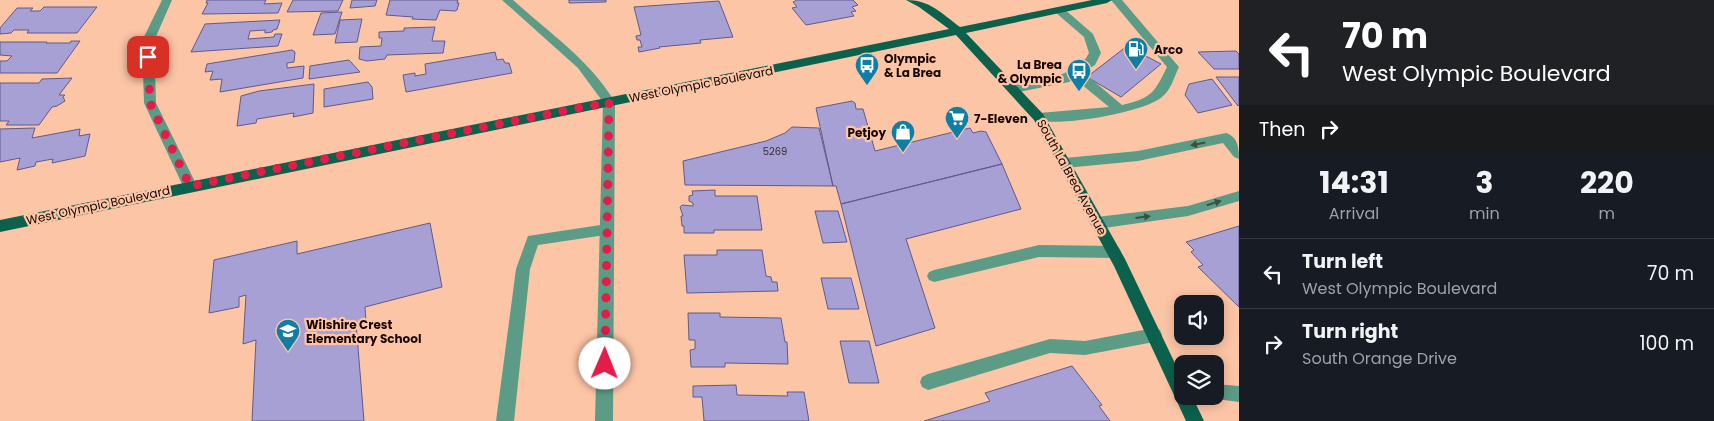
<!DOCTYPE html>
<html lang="en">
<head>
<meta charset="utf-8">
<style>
	body { margin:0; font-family:Poppins,sans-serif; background:#20242c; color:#f1f3f6; height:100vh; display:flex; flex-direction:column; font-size:19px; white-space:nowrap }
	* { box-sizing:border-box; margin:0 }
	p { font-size:16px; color:#9ea1a6 }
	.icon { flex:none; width:28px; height:28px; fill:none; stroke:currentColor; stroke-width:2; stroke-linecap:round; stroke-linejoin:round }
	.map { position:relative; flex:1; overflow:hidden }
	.sheet { display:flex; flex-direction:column; background:#171b24; width:475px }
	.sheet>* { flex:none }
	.hud { background:#202124; color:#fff; overflow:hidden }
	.controls { position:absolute; left:1174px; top:295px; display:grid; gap:10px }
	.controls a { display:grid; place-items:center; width:50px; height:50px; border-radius:10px; background:#171b24; box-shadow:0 2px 12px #0003; font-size:25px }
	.pin { position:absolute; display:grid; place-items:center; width:42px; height:42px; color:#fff; margin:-21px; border-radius:10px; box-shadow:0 2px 8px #0006 }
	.me { position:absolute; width:55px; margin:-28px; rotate:1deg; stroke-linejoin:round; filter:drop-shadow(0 0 4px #0008) }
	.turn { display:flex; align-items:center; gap:18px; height:105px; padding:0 20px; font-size:22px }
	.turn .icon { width:65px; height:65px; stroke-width:2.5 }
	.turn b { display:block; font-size:35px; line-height:42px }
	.then { display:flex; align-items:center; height:48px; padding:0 20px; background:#0003; gap:10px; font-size:19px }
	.eta { display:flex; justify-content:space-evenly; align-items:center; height:85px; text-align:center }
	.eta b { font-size:30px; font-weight:700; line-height:35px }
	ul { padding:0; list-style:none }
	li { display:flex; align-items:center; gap:15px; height:70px; padding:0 20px; border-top:1px solid #363941 }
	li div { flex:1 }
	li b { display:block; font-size:19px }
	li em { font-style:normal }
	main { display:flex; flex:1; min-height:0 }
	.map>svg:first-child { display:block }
	.building { fill:#a7a0d5; stroke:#615a8a }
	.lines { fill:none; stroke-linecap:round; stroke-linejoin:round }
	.service { fill:#5c9b86; fill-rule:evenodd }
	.minor { fill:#5c9b86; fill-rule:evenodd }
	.primary { fill:#0b614c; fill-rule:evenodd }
	.oneway { fill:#3a5043 }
	.route { stroke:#e11d48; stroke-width:9; stroke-dasharray:0 16.2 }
	.labels { text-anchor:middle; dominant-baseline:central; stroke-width:4.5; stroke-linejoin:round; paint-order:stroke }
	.number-label { font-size:10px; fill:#3c2c35 }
	.poi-label { font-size:12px; font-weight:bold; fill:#180600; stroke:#fcc5a6; text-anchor:start }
	.street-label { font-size:12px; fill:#180600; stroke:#fcc5a6 }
</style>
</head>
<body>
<main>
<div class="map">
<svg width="1239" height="421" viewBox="0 0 1239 421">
	<rect width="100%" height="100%" fill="#fcc5a6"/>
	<path class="building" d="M207,0H266L264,4L282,3L278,13L202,14L208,3H206Z
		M293,0H343L338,11L287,12Z
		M352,0H377L375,6L350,8Z
		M390,0H458L457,3H459L457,10L455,11L440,10L436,20L412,19L413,17L386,15Z
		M569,0H606V2L569,3Z
		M797,0H853L858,5L852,7L856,11L851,12L854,16L806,25L792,8L797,7L793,2Z
		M719,1L733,37L700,40L701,43L659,47L660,48L639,52L638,47H642L640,40H637L636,36L641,35L634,7Z
		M44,7H97L77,33H27L29,30H14L11,33L0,34V28L17,8H33L30,11H40Z
		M342,12L335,34L313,35L321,13Z
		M362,19L357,42L335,43L340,20Z
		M280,20L277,29L273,30L272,32L265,33V30L250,31L248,39L274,37L275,34H282L278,46L191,52L205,24Z
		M435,27L432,41H445L443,53L387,55L385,59L367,61L359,59L360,47L381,46L382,38H379V32L404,31V28Z
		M71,41H80L57,73H0V61H7L12,56L0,55V42H47L46,43H70Z
		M1127,46L1161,64L1121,97L1087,77Z
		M292,50L295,52L294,62L287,63V68L304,66L303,78L220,92L222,79L210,80L213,71L205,72L207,64Z
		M1236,51L1239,54V69H1214L1198,52Z
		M495,52L497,60L503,59L505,63H509L512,73L406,92L403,75L415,73V76L426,74L425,64Z
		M349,60L360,72L309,79L310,66Z
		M1216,77H1239V105L1238,106Z
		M72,78L59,95H65L63,97L65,101L57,106L52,107L39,125H6L9,121H0V83H39L42,79Z
		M1212,79L1232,105L1198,113L1185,95L1189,84Z
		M368,82L372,87L373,99L324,107V89Z
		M314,84L313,113L293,117L294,113L257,119L256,123L237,126L241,96L259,91Z
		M852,101L855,103L856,109H863L875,151L970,128L973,133L981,131L986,132L1002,164L841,204L836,186H833L816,108Z
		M792,127L819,128L833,186L685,185L683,161L766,141L785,133Z
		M35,128L32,138L80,129L79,136L90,134L85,156L52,163L53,159L36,162L35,166L17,170L20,158L0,162V129Z
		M1002,164L1021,209L906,239L935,328L876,346L841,204Z
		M715,190V196H757L762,230H714V233H684V226H682L681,216H683L680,207L682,205L693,206V203L689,201V196L693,195L692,191Z
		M815,211H838L847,242L823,243Z
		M430,223L442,287L365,307L366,321L356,323L364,421H252L256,340L243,344L246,295L239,297V307L209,313L214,260L297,241V254Z
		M1239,226V307L1198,267L1203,265L1191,252L1194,250L1186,242Z
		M717,250H762L766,276L771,277L772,282H777L778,291L687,293L684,255H717Z
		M821,278H851L859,309H828Z
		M688,313H720V317L781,318L785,342H787L788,364L725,363V367H691L690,350L695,349V340H689Z
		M840,341H869L879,383H849Z
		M1072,366L1102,405L1099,406L1110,421H924L990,401L985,393Z
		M736,385L737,395L788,396L787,392H804L809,421H704L702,397H693V386Z"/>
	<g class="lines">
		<path class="service" d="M1111,0H1122L1179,67C1174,77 1171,90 1162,97C1143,113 1058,127 1035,120L1033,117L1035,114L1039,113L1109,107L1075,79L1069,82L1013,93L1007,89L1013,85C1037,80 1078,77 1089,53L1084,37L1055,12L1054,10L1055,8H1063L1093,34L1101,53L1095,65L1083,72L1122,105C1151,98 1154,94 1167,67Z
			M1226,133C1238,137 1239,148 1239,159L1234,157L1223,143L1138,161L1065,168L1060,166L1059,163L1060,160L1065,158L1138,151Z
			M1239,191V201L1188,216L1097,229L1092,227L1090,223L1092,219L1097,217L1188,206Z
			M607,224L612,226L614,230L612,234L538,245L530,269L514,421H496L516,269L528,236Z
			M1039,245L1114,246L1119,248L1121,252L1119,256L1114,258L1039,257L934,282L929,280L927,276L929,272L934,270Z
			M1154,328L1160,330L1162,335L1160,340L1154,342L1085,355L1050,353L928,390L922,387L920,382L922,377L928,374L1050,339L1085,341Z
			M1215,384L1239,386V402L1209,398L1215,396Z"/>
		<path class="minor" d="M162,0H172L154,41L156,103L197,186L195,190H185L183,186L144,103L142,41Z
			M502,0H513C549,33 589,59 615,102L613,421H595L603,102L578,68Z"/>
		<path class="primary" d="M906,0C930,0 941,13 960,27L1092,0H1112L1107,3L966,33L1043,114L1125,259L1182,378V396H1192L1204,421H1186L1114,266L1034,120L956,35L0,232V220L949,29L919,7Z"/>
	</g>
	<defs><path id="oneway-solid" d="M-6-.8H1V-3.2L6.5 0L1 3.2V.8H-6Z" transform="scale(1.25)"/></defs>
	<g class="oneway">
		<use href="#oneway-solid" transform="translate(1198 144) rotate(169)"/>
		<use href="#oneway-solid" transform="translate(1214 203) rotate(-17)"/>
		<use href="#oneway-solid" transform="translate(1143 217) rotate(-7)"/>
	</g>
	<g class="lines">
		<path class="route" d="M148,57L150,103L190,186L609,102L605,364"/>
	</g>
	<defs>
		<symbol id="fuel-pin" viewBox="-11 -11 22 30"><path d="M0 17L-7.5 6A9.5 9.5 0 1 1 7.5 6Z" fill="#0e7ea6" stroke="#fcc5a6"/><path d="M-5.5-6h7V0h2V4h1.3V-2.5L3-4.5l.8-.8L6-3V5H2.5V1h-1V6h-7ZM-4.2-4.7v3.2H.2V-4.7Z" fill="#fff"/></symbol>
		<symbol id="bus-pin" viewBox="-11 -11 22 30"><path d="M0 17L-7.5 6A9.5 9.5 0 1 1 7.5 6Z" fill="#0e7ea6" stroke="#fcc5a6"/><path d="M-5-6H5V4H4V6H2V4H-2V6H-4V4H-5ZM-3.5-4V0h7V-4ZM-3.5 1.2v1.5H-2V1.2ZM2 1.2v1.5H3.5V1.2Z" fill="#fff"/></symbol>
		<symbol id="supermarket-pin" viewBox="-11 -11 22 30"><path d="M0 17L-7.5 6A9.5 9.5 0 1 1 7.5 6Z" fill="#0e7ea6" stroke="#fcc5a6"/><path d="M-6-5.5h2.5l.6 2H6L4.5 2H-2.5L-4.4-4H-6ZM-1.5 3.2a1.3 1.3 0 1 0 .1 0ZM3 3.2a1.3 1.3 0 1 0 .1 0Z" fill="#fff"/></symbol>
		<symbol id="shop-pin" viewBox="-11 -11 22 30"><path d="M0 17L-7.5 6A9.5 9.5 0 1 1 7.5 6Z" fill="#0e7ea6" stroke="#fcc5a6"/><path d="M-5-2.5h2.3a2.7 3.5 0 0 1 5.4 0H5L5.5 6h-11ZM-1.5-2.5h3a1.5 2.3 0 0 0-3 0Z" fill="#fff"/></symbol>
		<symbol id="school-pin" viewBox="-11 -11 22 30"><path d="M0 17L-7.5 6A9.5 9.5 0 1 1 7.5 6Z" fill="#0e7ea6" stroke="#fcc5a6"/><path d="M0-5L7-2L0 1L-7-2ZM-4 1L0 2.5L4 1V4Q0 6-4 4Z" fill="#fff"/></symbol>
	</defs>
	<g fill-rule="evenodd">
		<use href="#fuel-pin" x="1122" y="35" width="28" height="38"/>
		<use href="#bus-pin" x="853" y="51" width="28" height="38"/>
		<use href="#bus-pin" x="1065" y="57" width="28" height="38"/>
		<use href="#supermarket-pin" x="943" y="104" width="28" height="38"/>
		<use href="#shop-pin" x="889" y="118" width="28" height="38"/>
		<use href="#school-pin" x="274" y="317" width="28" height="38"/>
	</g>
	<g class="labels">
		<g class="number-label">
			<text x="775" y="151">5269</text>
		</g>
		<g class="poi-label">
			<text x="1154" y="49">Arco</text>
			<text x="884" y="58">Olympic<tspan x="884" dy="14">&amp; La Brea</tspan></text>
			<text x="1062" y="64" text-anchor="end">La Brea<tspan x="1062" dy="14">&amp; Olympic</tspan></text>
			<text x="974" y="118">7-Eleven</text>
			<text x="886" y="132" text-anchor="end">Petjoy</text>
			<text x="306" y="324">Wilshire Crest<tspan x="306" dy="14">Elementary School</tspan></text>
		</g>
		<g class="street-label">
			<text transform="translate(701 84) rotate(-11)">West Olympic Boulevard</text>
			<text transform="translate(1072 177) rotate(61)">South La Brea Avenue</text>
			<text transform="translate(98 205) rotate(-12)">West Olympic Boulevard</text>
		</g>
	</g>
</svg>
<div class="controls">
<a><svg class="icon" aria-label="sound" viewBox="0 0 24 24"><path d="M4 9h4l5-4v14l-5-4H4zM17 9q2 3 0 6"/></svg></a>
<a><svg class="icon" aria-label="layers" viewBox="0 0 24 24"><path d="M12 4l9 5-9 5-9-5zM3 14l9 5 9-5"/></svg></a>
</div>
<div class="pin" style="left:148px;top:57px;background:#d93025"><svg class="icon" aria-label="arrive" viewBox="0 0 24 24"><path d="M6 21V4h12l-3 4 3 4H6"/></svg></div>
<svg class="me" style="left:605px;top:364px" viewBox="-20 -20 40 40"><circle r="19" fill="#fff"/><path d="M0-13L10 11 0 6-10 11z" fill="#e11d48"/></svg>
</div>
<section class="sheet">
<div class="hud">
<div class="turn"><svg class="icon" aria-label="left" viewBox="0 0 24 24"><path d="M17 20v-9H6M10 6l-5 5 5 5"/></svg><div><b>70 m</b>West Olympic Boulevard</div></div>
<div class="then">Then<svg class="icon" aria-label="right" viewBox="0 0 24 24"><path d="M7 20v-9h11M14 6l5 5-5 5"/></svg></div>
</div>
<div class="eta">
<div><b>14:31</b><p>Arrival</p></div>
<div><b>3</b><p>min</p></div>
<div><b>220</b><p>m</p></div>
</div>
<ul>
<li><svg class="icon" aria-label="left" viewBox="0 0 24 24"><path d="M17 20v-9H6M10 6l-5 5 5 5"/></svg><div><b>Turn left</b><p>West Olympic Boulevard</p></div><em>70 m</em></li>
<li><svg class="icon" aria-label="right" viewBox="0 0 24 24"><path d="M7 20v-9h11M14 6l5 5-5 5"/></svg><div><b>Turn right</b><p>South Orange Drive</p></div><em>100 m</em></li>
</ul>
</section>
</main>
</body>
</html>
